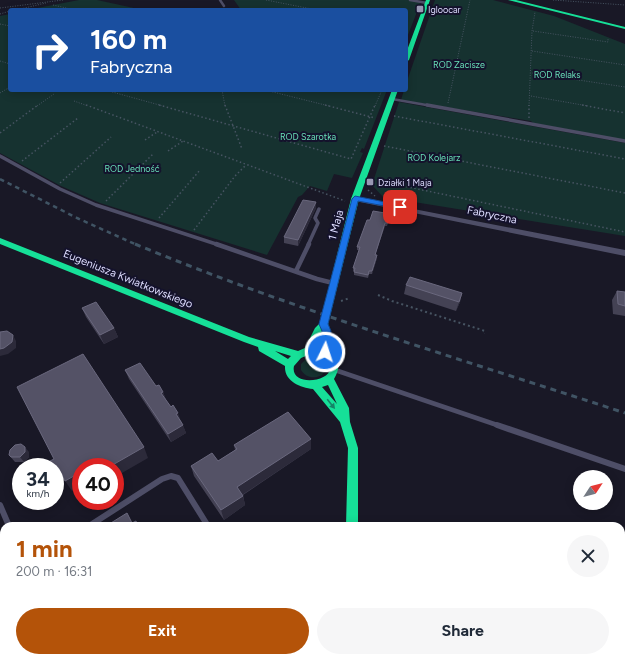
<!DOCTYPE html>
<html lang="en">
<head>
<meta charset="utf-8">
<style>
	body { margin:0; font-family:Figtree,sans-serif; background:#f6f6f7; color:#1f2937; height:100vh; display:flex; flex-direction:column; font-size:15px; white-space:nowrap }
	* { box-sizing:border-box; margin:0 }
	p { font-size:13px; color:#747a83 }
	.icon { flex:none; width:22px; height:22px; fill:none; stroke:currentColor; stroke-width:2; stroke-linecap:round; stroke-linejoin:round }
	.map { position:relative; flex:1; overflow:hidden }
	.drawer { position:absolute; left:0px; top:522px; width:625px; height:140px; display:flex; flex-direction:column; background:#fff; border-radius:12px 12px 0 0; box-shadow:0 2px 10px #0003 }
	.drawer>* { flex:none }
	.hud { position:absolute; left:8px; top:8px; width:400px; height:84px; border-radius:4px; box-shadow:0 2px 10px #0003; background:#1a4fa0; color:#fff; overflow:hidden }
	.needle { width:26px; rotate:54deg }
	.buttons { position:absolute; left:573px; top:470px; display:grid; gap:8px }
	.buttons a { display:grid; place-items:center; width:40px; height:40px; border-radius:50%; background:#fff; box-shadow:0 2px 10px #0003; font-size:20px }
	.speed { position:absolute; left:12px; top:458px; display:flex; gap:8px; font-size:20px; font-weight:700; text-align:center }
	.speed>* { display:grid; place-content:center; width:52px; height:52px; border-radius:50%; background:#fff; box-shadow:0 2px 10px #0003; line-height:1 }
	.speed small { font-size:10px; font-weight:400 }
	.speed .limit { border:6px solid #d22; background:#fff; color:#111 }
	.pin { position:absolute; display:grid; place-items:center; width:34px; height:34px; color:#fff; margin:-17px; border-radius:8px; box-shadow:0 2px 6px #0006 }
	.me { position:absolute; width:44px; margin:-22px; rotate:4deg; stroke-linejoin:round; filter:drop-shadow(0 0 3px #0008) }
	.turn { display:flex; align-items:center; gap:14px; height:84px; padding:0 16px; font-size:18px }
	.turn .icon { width:52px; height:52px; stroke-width:2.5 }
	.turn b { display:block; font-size:28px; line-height:34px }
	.round { display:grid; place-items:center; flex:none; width:42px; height:42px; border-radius:21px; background:#f6f6f7 }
	.head { display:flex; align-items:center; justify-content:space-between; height:68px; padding:0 16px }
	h1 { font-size:24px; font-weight:700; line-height:30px; color:#b45309 }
	.cta { display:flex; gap:8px; margin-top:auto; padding:8px 16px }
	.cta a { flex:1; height:46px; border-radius:24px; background:#b45309; color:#fff; font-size:16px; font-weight:700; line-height:46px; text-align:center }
	.cta a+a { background:#f6f6f7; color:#1f2937 }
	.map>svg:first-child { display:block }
	.green { fill:#163230 }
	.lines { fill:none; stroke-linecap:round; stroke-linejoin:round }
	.path-far2 { stroke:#475462; stroke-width:1; stroke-dasharray:1 1.5; stroke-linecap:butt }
	.path-far1 { stroke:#475462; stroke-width:1.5; stroke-dasharray:1.5 2.5; stroke-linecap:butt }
	.path { stroke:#475462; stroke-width:2; stroke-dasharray:2 3; stroke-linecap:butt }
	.lane-far3 { stroke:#4e4e67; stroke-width:2.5 }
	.lane-far2 { stroke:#4e4e67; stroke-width:3.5 }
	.lane-far1 { stroke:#4e4e67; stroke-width:4.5 }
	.lane { stroke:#4e4e67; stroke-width:6 }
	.street { fill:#4e4e67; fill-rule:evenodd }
	.fast { fill:#16e098; fill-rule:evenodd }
	.rail-far1 { stroke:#405464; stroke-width:2.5; stroke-dasharray:4.5 4; stroke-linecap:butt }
	.rail { stroke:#405464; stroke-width:3; stroke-dasharray:6 5; stroke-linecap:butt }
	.wall { fill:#444254 }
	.shaded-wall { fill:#2c2a3a }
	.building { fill:#545266; stroke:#6a687e }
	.oneway { fill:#158367 }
	.route { fill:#1a73e8; stroke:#114b97 }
	.poi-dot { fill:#9998b3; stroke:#14122c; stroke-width:1.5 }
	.labels { text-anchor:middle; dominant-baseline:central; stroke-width:4; stroke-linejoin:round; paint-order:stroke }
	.far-poi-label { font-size:9px; fill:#deddff; stroke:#14122c; text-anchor:start }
	.far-park-label { font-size:9px; fill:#68e0b8; stroke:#14122c }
	.street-label { font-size:11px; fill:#deddff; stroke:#14122c }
</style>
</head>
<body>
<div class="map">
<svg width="625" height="662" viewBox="0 0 625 662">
	<rect width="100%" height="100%" fill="#191826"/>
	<path class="green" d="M79,0H97L143,10H27Z
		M234,0H408L419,2L420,4L406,40V10H241Z
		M435,0H493L554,16L625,44V140L533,123L531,121L401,100L404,90H406V84Z
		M10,14V90H387L364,149L362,148L360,152L363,153L352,178L334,174L327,191L310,186L302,195L298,197L267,255L100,203L61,186L0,153V16Z
		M399,102L625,143V236L383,197L372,185Z
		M314,357L324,362L326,369L322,375C314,379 306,378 301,370V364L306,359Z"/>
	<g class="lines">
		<path class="path-far2" d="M266,0L317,10
			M553,0L625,5
			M53,5L75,10
			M0,8L63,0
			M16,10L46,3
			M0,14L10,11
			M0,24L10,26
			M533,31L608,42V39
			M532,51L625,65
			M0,61L10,64
			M532,73L625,87
			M105,90L163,106
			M222,90L225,106
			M265,90L329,106
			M0,93L10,87
			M531,96L588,106
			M74,101L88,106
			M448,103L470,0
			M37,106L54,94
			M375,106L382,90
			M529,106L532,31L535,12"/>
		<path class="path-far1" d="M86,105L345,201
			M159,105L351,159L375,105
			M225,105L242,149
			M325,105L375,118
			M582,105L625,113
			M394,116L625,159
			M529,118V105
			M0,133L38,105
			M145,140L157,132
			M384,146L625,193
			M168,151L183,141
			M22,161L78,118
			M379,181L625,232
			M60,183L111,137
			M368,190L375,196
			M106,201L153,154
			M159,218L200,170
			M194,230L235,176L246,165"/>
		<path class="path" d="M378,295L392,301L485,331L484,333
			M341,301L350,298"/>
		<path class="lane-far3" d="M220,0L224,6
			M410,0L427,3
			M392,99L432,106"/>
		<path class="lane-far2" d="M427,105L625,141
			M0,156L60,189L96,205L219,245
			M308,245L318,223L315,218L319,209"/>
		<path class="lane-far1" d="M216,244L317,279L333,283
			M296,271L309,244
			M335,370L500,426"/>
		<path class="lane" d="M497,425L625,469
			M0,505L9,526
			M89,526L162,479L171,476L178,478L208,526
			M0,584L4,581
			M275,662L276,658"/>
		<path class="street" d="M352,197L625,250V256L355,201L351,199Z"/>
		<path class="fast" d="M426,0H430L409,60L406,62V53Z
			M508,0H516L625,27V29Z
			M392,90H398L359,199L328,324L330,331L329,352C339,362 341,367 334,379L349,408L350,422L358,448V526H346L348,448L340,422L313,389C300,388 284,381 285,366L259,351L258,347L244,342L0,244V238L249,337L298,351L305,348L315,328L320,323L351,199ZM321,332V348L315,346ZM275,351L291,356L288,359ZM313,353C362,376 288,394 294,366L301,358ZM328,385L337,404L322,387Z
			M344,658H358V662H344Z"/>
		<path class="rail-far1" d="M0,179L77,218L137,245"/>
		<path class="rail" d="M135,244C294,310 461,359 625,413"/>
	</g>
	<path class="wall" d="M316,202V208L298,246L284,243V237Z
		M391,214L387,226H385L375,255L377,258L372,274H369L368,278L354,275V271H353V268L359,250H357V247Z
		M406,285L462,293L460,302L456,311L404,294Z
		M617,291L625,292V316L613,314L612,300Z
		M82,308L114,328L118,337L104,344L86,317Z
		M125,370L156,386L163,392L166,400L181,421L186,433L171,442L129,379Z
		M234,445L311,449L243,495L245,505L224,520L194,476L191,466L218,461L235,450Z
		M29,452V457L24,462H15L9,455Z"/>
	<path class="shaded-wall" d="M316,202V208L298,246V240Z
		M385,223V226L374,258L375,255Z
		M377,255V258L372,274V271Z
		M462,293L460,302L456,311Z
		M114,328L118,337L104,344L100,335Z
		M13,335L16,341V348L8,354L0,356V349Z
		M163,392L166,400L161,393Z
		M178,413L181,421L176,414Z
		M183,425L186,433L171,442L168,434Z
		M311,439V449L239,497L237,487Z
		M25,447L29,452V457L24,462L20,457Z
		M144,447L148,458L115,477V467H109Z
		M93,464L95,467H89Z
		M58,467L65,478L60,481L55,474V469Z
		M81,472V486L72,491L65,481Z
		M243,496L245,505L224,520L221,510Z
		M4,642V654L0,657V644Z"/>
	<path class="building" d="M303,200L316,202L298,240L284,237Z
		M373,211L391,214L388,223H385L375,255H377L372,271H369L368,275L354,272L355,268H353L360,247H357L367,220H370Z
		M410,277L462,293L459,302L406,285Z
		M617,291L625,292V306L618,304Z
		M96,302L114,328L100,335L82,308Z
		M7,331L13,335L12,342L4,348L0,349V332Z
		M83,354L144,447L109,467H95L93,464L89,467H81V472L65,481L58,467L55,469V467H50L48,462L54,459L17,387Z
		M140,363L156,386L159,385L163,392L161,393L171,407L173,405L178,413L176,414L183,425L168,434L125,370Z
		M288,412L311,439L237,487L243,496L221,510L191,466L212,453L218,461L237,449L234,445Z
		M21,444L25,447V452L20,457H11L9,455L10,450L15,445Z
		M127,513L132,523L136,521L138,526H106Z
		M4,589V642L0,644V592Z
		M212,658H227L235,660L234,662H211Z
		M286,658H324L323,662H285Z"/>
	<defs><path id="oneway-solid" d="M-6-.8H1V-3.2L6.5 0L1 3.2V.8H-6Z"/></defs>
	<use class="oneway" href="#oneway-solid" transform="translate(331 404) rotate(51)"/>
	<path class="route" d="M355,196L400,205L403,207L400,209L358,201L328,324L331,331L329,352L325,356L320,352L322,331L319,324L352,199Z"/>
	<g class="poi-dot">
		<rect x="416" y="5" width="8" height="8" rx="2"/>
		<rect x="366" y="178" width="8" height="8" rx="2"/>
	</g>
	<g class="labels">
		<g class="far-poi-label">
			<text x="428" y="9">Igloocar</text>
			<text x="378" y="182">Działki 1 Maja</text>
		</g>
		<g class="far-park-label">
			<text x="459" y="64">ROD Zacisze</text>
			<text x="557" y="74">ROD Relaks</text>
			<text x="308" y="136">ROD Szarotka</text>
			<text x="434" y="157">ROD Kolejarz</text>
			<text x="132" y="168">ROD Jedność</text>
		</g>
		<g class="street-label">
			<text transform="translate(492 215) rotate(12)">Fabryczna</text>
			<text transform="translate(336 225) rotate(-75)">1 Maja</text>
			<text transform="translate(128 279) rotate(22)">Eugeniusza Kwiatkowskiego</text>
		</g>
	</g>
</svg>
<div class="buttons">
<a><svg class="needle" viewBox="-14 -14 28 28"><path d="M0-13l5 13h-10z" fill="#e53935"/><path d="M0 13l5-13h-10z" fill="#747a83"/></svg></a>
</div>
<div class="speed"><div>34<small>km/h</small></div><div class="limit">40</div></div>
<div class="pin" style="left:400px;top:207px;background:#d93025"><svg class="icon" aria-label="arrive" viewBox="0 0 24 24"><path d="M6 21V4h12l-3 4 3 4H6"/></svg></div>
<svg class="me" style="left:325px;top:352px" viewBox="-20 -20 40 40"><circle r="17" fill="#1a73e8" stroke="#fff" stroke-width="3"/><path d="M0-11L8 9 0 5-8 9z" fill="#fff"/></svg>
<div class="hud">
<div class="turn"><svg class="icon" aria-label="right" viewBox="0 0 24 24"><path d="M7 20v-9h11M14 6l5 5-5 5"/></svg><div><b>160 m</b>Fabryczna</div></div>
</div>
<section class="drawer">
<div class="head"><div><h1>1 min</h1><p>200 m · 16:31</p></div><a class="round"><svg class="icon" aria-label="close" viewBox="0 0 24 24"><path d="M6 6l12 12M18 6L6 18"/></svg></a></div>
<div class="cta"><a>Exit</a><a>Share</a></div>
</section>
</div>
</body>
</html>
